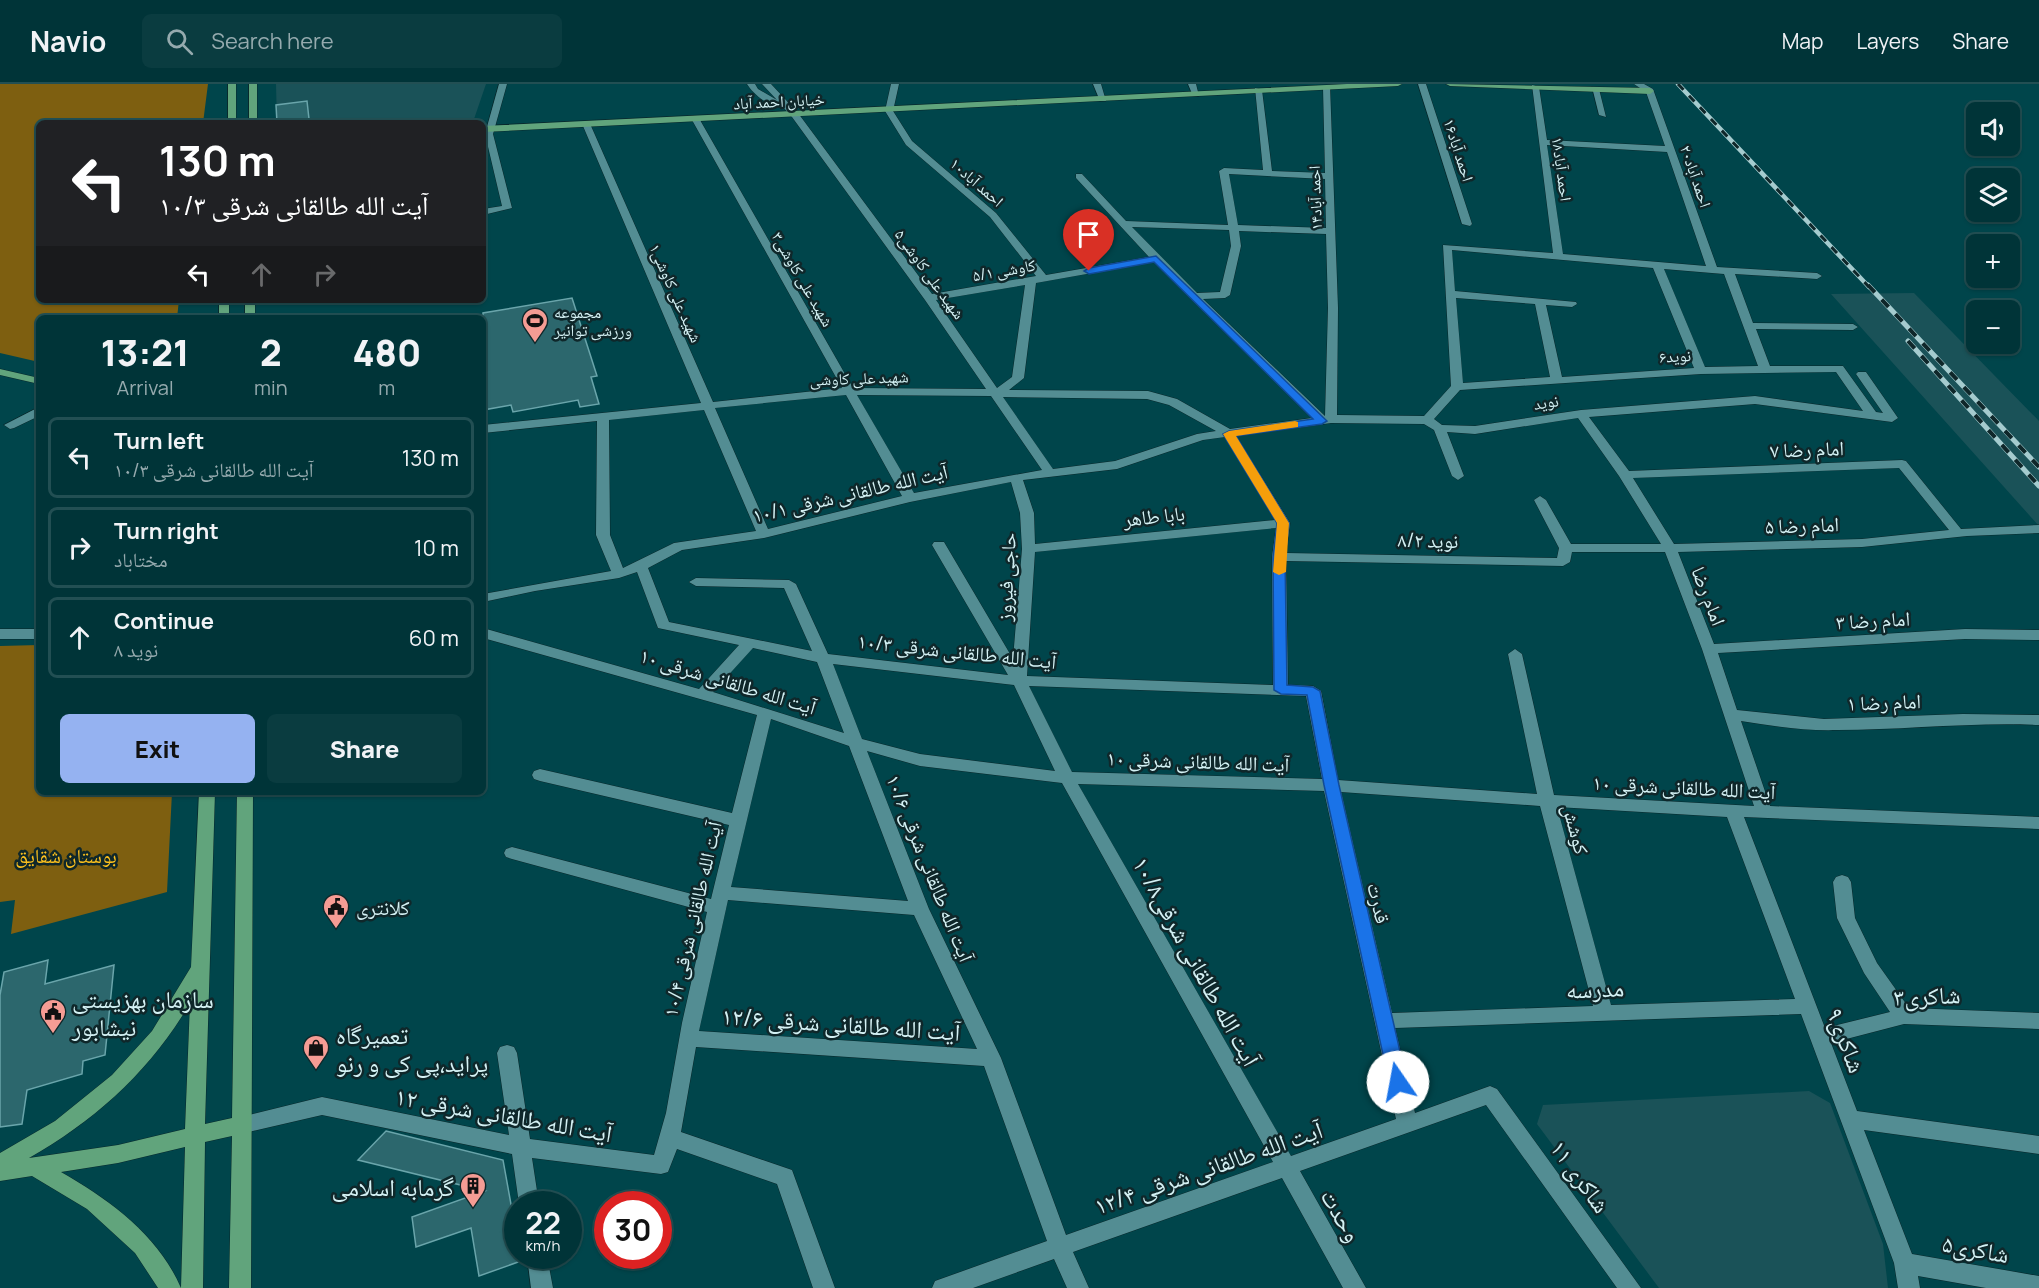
<!DOCTYPE html>
<html lang="en">
<head>
<meta charset="utf-8">
<style>
	body { margin:0; font-family:Manrope,"Noto Naskh Arabic",sans-serif; background:#0a3c40; color:#f1f3f6; height:100vh; display:flex; flex-direction:column; font-size:22px; white-space:nowrap }
	* { box-sizing:border-box; margin:0 }
	p { font-size:20px; color:#95aaae }
	.icon { flex:none; width:33px; height:33px; fill:none; stroke:currentColor; stroke-width:2; stroke-linecap:round; stroke-linejoin:round }
	.map { position:relative; flex:1; overflow:hidden }
	.details { position:absolute; left:36px; top:231px; width:450px; height:480px; display:flex; flex-direction:column; background:#003438; border-radius:9px; box-shadow:0 2px 4px #0004,0 0 0 2px #224f53 }
	.details>* { flex:none }
	.guide { position:absolute; left:36px; top:36px; width:450px; height:183px; border-radius:9px; box-shadow:0 2px 4px #0004,0 0 0 2px #224f53; background:#202124; color:#fff; overflow:hidden }
	.fabs { position:absolute; left:1966px; top:18px; display:grid; gap:12px }
	.fabs a { display:grid; place-items:center; width:54px; height:54px; border-radius:9px; background:#003438; box-shadow:0 2px 4px #0004,0 0 0 2px #224f53; font-size:30px }
	.speed { position:absolute; left:504px; top:1107px; display:flex; gap:12px; font-size:30px; font-weight:700; text-align:center }
	.speed>* { display:grid; place-content:center; width:78px; height:78px; border-radius:50%; background:#003438; box-shadow:0 2px 4px #0004,0 0 0 2px #224f53; line-height:1 }
	.speed small { font-size:15px; font-weight:400 }
	.speed .limit { border:9px solid #d22; background:#fff; color:#111 }
	.pin { position:absolute; display:grid; place-items:center; width:51px; height:51px; color:#fff; margin:-62px -26px; border-radius:50% 50% 50% 0; rotate:-45deg; box-shadow:0 0 6px #0007 }
	.pin .icon { rotate:45deg }
	.me { position:absolute; width:66px; margin:-33px; rotate:348deg; stroke-linejoin:round; filter:drop-shadow(0 0 4px #0008) }
	.turn { display:flex; align-items:center; gap:21px; height:126px; padding:0 24px; font-size:27px }
	.turn .icon { width:78px; height:78px; stroke-width:2.5 }
	.turn b { display:block; font-size:42px; line-height:51px }
	.lanes { display:flex; align-items:center; height:57px; padding:0 24px; background:#0003; justify-content:center; gap:30px; direction:ltr }
	.lanes .off { opacity:.35 }
	.eta { display:flex; justify-content:space-evenly; align-items:center; height:102px; text-align:center }
	.eta b { font-size:36px; font-weight:800; line-height:42px }
	.primary-button { display:flex; gap:12px; margin-top:auto; padding:12px 24px }
	.primary-button a { flex:1; height:69px; border-radius:9px; background:#95b2f1; color:#111; font-size:24px; font-weight:800; line-height:69px; text-align:center }
	.primary-button a+a { background:#0a3c40; color:#f1f3f6 }
	ul { padding:0; list-style:none }
	li { display:flex; align-items:center; gap:18px; height:81px; margin:0 12px 9px; padding:0 12px; border:3px solid #224f53; border-radius:9px }
	li div { flex:1 }
	li b { display:block; font-size:22px }
	li em { font-style:normal }
	header { display:flex; align-items:center; gap:36px; box-sizing:border-box; height:84px; padding:0 30px; background:#003438; border-bottom:2px solid #224f53 }
	header strong { font-size:28px }
	nav { display:flex; gap:33px; margin-inline-start:auto; font-size:21px }
	.search { width:420px; height:54px; background:#0a3c40; display:flex; align-items:center; gap:15px; box-sizing:border-box; padding:0 21px; border-radius:9px; color:#95aaae; font-size:22px }
	.map>svg:first-child { display:block }
	.built { fill:#1a5258 }
	.green { fill:#7e5f10 }
	.building { fill:#2c676d; stroke:#6aa5ab; stroke-width:1.5 }
	.lines { fill:none; stroke-linecap:round; stroke-linejoin:round }
	.minor-casing { stroke:#08282b; stroke-width:1 }
	.major-casing { stroke:#08282b; stroke-width:1 }
	.minor { fill:#538d93; fill-rule:evenodd }
	.major { fill:#61a47c; fill-rule:evenodd }
	.rail-far1-casing { stroke:#a5cbce; stroke-width:4.5 }
	.rail-casing { stroke:#a5cbce; stroke-width:5 }
	.rail-far1 { stroke:#0f272a; stroke-width:3; stroke-dasharray:8; stroke-linecap:butt }
	.rail { stroke:#0f272a; stroke-width:4; stroke-dasharray:10; stroke-linecap:butt }
	.route { fill:#1a73e8; stroke:#114b97; stroke-width:1.5 }
	.slow { fill:#f59e0b }
	.labels { text-anchor:middle; dominant-baseline:central; stroke-width:5; stroke-linejoin:round; paint-order:stroke }
	.far-street-label { font-size:16px; fill:#d4f1f4; stroke:#0f272a }
	.far-poi-label { font-size:16px; fill:#d4f1f4; stroke:#0f272a; text-anchor:start }
	.street-label { font-size:20px; fill:#d4f1f4; stroke:#0f272a }
	.park-label { font-size:20px; fill:#fdc11e; stroke:#0f272a }
	.poi-label { font-size:20px; fill:#d4f1f4; stroke:#0f272a; text-anchor:start }
	.near-street-label { font-size:24px; fill:#d4f1f4; stroke:#0f272a }
	.near-poi-label { font-size:24px; fill:#d4f1f4; stroke:#0f272a; text-anchor:start }
</style>
</head>
<body>
<header>
<strong>Navio</strong>
<div class="search"><svg class="icon" aria-label="search" viewBox="0 0 24 24"><circle cx="10" cy="10" r="6"/><path d="M15 15l6 6"/></svg>Search here</div>
<nav><a>Map</a><a>Layers</a><a>Share</a></nav>
</header>
<div class="map">
<svg width="2039" height="1204" viewBox="0 0 2039 1204">
	<rect width="100%" height="100%" fill="#00454b"/>
	<path class="built" d="M276,0H486L473,38L445,39H277Z
		M1914,209L2039,337V442L1831,210Z
		M1809,1007L1830,1019L1883,1160L1888,1204H1659L1537,1040L1543,1021Z"/>
	<path class="green" d="M0,0H208L203,39H39V216H179L177,234H39V278L0,269Z
		M39,561V708H172L167,808L11,850L15,816L0,818V562Z"/>
	<path class="building" d="M307,17L309,35L277,39L276,21Z
		M572,214L597,292L591,293L599,320L580,323L578,316L513,328L511,321L483,326V229Z
		M48,876L45,900L114,881L105,971L83,977L82,990L27,1006L22,1040L0,1043V911L4,888Z
		M386,1047L503,1076L518,1159V1172H520L521,1177L479,1192L471,1144L416,1163L412,1133L485,1107L358,1076Z"/>
	<g class="lines">
		<defs>
			<path id="minor" d="M499,0H507L493,50L512,124L483,131V125L502,122L485,50Z
				M747,0H755L758,5L777,16L762,0H771L798,29L932,210L1036,192L990,133L906,61L885,27L891,0H899L893,27L912,57L996,129L1046,191L1149,173L1076,94V90H1082L1126,137L1228,141L1219,87L1224,84L1263,86L1255,4L1262,6L1272,87L1325,89L1323,3L1330,1L1338,224L1337,331L1424,332L1451,302L1443,161L1553,169L1532,1L1539,3L1547,56L1665,62L1646,8L1634,0H1644L1653,5L1717,183L1817,189L1822,192L1817,195L1735,190L1753,239L1853,240L1858,243L1853,246L1756,245L1770,282H1843L1876,328L1883,329L1856,290L1858,288H1866L1898,334L1892,338L1755,320L1589,333L1629,387L1902,376L1906,377L1961,445L2039,441V449L1967,452L1862,463L1678,468L1714,560L1965,545L2039,546V556L1965,555L1718,569L1737,626L1824,635L1963,630L2039,631V641C1971,638 1904,646 1837,646C1805,647 1773,642 1741,637L1770,722L2039,733V745L1744,733L1825,944L1890,928L1864,889L1837,834L1833,798L1836,793L1842,791L1848,793L1851,798L1855,834L1877,879L1909,924L2039,929V945L1904,940L1831,959L1857,1027L2039,1052V1070L1864,1046L1912,1170L2039,1192V1204H1986L1918,1192L1920,1204H1898L1894,1179L1801,930L1395,944L1415,1029L1490,1002L1497,1005L1641,1204H1617L1486,1021L1300,1087L1366,1204H1343L1282,1094L1073,1168L1089,1204H1067L1054,1175L973,1204H932L935,1197L1047,1157L984,982L696,963L681,1048L792,1086L835,1204H813L777,1100L677,1065L668,1088L661,1090L532,1074L539,1120H519L512,1070L322,1031L240,1050L233,1047L230,1041L233,1035L322,1013L509,1051L497,969L500,963L507,961L514,963L517,969L530,1055L654,1071L666,1029L682,939L707,828L512,775L506,773L504,769L506,765L512,763L711,815L729,741L540,697L534,695L532,691L534,687L540,685L732,729L757,631L483,554V544L699,605L739,561L658,544L637,488L619,494L535,507L483,518V510L611,487L596,451L597,337L483,349V341L701,319L583,42L587,39L591,42L713,318L842,304L692,36L696,33L700,36L853,304L986,305L925,216L792,33L783,23C771,25 753,10 747,0ZM1547,61L1667,68L1706,182L1563,170ZM1229,90L1325,95L1326,144L1238,141ZM1132,143L1229,146L1231,162L1220,208L1197,209ZM1239,147L1326,150L1328,224L1325,332L1203,215L1225,214L1230,211L1241,162ZM1452,166L1653,184L1694,284L1562,293L1546,221L1572,223L1577,220L1576,218L1455,207ZM1154,178L1312,334L1230,345L1177,315L1148,307L1009,306L1024,294L1036,199ZM1664,185L1724,190L1758,282L1705,283ZM1025,201L1012,293L997,304L936,216ZM1456,214L1535,220L1550,293L1463,299ZM1836,288L1863,327L1755,312L1581,326L1475,342L1442,341L1434,335L1460,306L1701,290ZM846,311L902,412L768,445L715,324ZM857,311L991,312L1042,386L914,409ZM1003,313L1147,315L1169,321L1216,347L1197,350L1115,377L1053,385ZM704,326L756,447L674,459L623,484L610,451L609,336ZM1578,334L1619,392L1661,460H1571L1546,416L1540,412L1534,416L1559,464L1557,474L1286,469L1290,439L1236,352L1331,339L1424,340L1434,346L1452,392L1458,396L1464,392L1447,348L1475,350ZM1225,353L1275,436L1035,460L1034,429L1023,396L1117,385L1203,356ZM1899,384L1949,446L1862,455L1674,460L1633,394ZM1011,398L1020,429L1022,465L1013,575L944,458H934L932,461L1008,591L828,570L796,500L789,496L696,494L689,498L696,502L784,504L812,567L669,538L648,484L682,466L764,454L910,418ZM1276,444L1272,473L1273,601L1027,592L1035,468ZM1572,468H1665L1702,565L1754,722L1554,711L1522,570L1515,565L1508,570L1537,710L1338,696L1321,607L1313,602L1288,601L1286,477L1563,482L1570,478ZM753,564L817,578L844,649L713,608ZM833,580L1014,601L1055,687L920,670L862,655ZM1029,602L1306,612L1322,695L1072,688ZM771,635L849,662L908,817L731,803ZM867,667L920,682L1062,699L1273,1078L1066,1151L1001,974L929,825ZM1078,700L1324,707L1396,1035L1291,1072ZM1341,708L1540,722L1593,922L1392,929ZM1557,723L1727,733L1795,915L1611,921ZM728,816L914,831L977,965L699,947Z
				M1093,0H1101L1106,17H1100Z
				M1188,0H1196L1199,12H1193Z
				M1418,0H1426L1472,140L1470,142L1462,140Z
				M1592,3L1599,5L1606,33L1599,31Z
				M39,323V332L14,344L10,345L4,341Z
				M0,545H39V555H0Z
				M527,1172H547L553,1204H531Z"/>
			<path id="major" d="M228,0H236V39H228Z
				M249,0H257V39H249Z
				M1347,0H1402L1398,2L483,48V42Z
				M1446,0L1650,4L1654,7L1650,10L1450,2Z
				M219,216H229V234H219Z
				M245,216H255V234H245Z
				M0,285L39,294V300L0,291Z
				M199,708H215L205,1040L232,1034L237,708H253L251,1204H229L232,1052L205,1058L203,1204H181L185,1063L118,1079L61,1088C110,1116 158,1151 181,1204H158L135,1169L87,1125L32,1092L0,1097V1069L55,1037L112,991L152,947L191,883ZM190,919L185,1045L118,1061L29,1074C96,1036 151,986 190,919Z"/>
		</defs>
		<use href="#minor" class="minor-casing"/>
		<use href="#major" class="major-casing"/>
		<use href="#minor" class="minor"/>
		<use href="#major" class="major"/>
		<defs>
			<path id="rail-far1" d="M1678,0L1869,203"/>
			<path id="rail" d="M1868,201L2039,383
				M1908,257L2039,402"/>
		</defs>
		<use href="#rail-far1" class="rail-far1-casing"/>
		<use href="#rail" class="rail-casing"/>
		<use href="#rail-far1" class="rail-far1"/>
		<use href="#rail" class="rail"/>
	</g>
	<path class="route" d="M1156,172L1327,337L1322,340L1236,352L1289,439L1285,473L1287,601L1313,603L1320,607L1339,701L1407,998L1404,1004L1398,1006L1392,1004L1389,998L1324,701L1307,611L1281,610L1274,606L1273,473L1277,439L1223,350L1229,347L1313,335L1154,178L1089,190L1084,187L1089,184Z"/>
	<path class="slow" d="M1295,337L1298,338V343L1236,352L1289,439L1286,488L1279,491L1273,488L1277,439L1223,350L1229,347Z"/>
	<defs>
		<symbol id="stadium-pin" viewBox="-11 -11 22 30"><path d="M0 17L-7.5 6A9.5 9.5 0 1 1 7.5 6Z" fill="#f59c94" stroke="#0f272a"/><path d="M0-5a6.5 5 0 1 0 0 10a6.5 5 0 1 0 0-10ZM-3.5-1.8h7v3.6h-7Z" fill="#111"/></symbol>
		<symbol id="civic-pin" viewBox="-11 -11 22 30"><path d="M0 17L-7.5 6A9.5 9.5 0 1 1 7.5 6Z" fill="#f59c94" stroke="#0f272a"/><path d="M-.6-6.5H3V-4.5H.6V-3L4-1V1h2V6H-6V1h2V-1L-.6-3ZM-1.2 2.5V6h2.4V2.5Z" fill="#111"/></symbol>
		<symbol id="shop-pin" viewBox="-11 -11 22 30"><path d="M0 17L-7.5 6A9.5 9.5 0 1 1 7.5 6Z" fill="#f59c94" stroke="#0f272a"/><path d="M-5-2.5h2.3a2.7 3.5 0 0 1 5.4 0H5L5.5 6h-11ZM-1.5-2.5h3a1.5 2.3 0 0 0-3 0Z" fill="#111"/></symbol>
		<symbol id="building-pin" viewBox="-11 -11 22 30"><path d="M0 17L-7.5 6A9.5 9.5 0 1 1 7.5 6Z" fill="#f59c94" stroke="#0f272a"/><path d="M-4-6H4V6H1V3H-1V6H-4ZM-2.5-4.3h1.7v1.8h-1.7ZM.8-4.3h1.7v1.8H.8ZM-2.5-1h1.7V.8h-1.7ZM.8-1h1.7V.8H.8Z" fill="#111"/></symbol>
	</defs>
	<g fill-rule="evenodd">
		<use href="#stadium-pin" x="520" y="222" width="30" height="40"/>
		<use href="#civic-pin" x="321" y="808" width="30" height="40"/>
		<use href="#civic-pin" x="38" y="913" width="30" height="40"/>
		<use href="#shop-pin" x="301" y="949" width="30" height="40"/>
		<use href="#building-pin" x="458" y="1087" width="30" height="40"/>
	</g>
	<g class="labels">
		<g class="far-street-label">
			<text transform="translate(779 17) rotate(-3)">خیابان احمد آباد</text>
			<text transform="translate(1459 66) rotate(72)">احمد آباد۱۶</text>
			<text transform="translate(1562 85) rotate(82)">احمد آباد۱۸</text>
			<text transform="translate(1696 92) rotate(71)">احمد آباد۲۰</text>
			<text transform="translate(977 98) rotate(41)">احمد آباد۱۰</text>
			<text transform="translate(1315 114) rotate(-92)">احمد آباد۱۴</text>
			<text transform="translate(1004 186) rotate(-10)">کاوشی ۵/۱</text>
			<text transform="translate(930 190) rotate(54)">شهید علی کاوشی۵</text>
			<text transform="translate(803 195) rotate(60)">شهید علی کاوشی۳</text>
			<text transform="translate(676 209) rotate(66)">شهید علی کاوشی۱</text>
			<text transform="translate(1675 272) rotate(-4)">نوید۶</text>
			<text transform="translate(859 294) rotate(-2)">شهید علی کاوشی</text>
			<text transform="translate(1546 318) rotate(-9)">نوید</text>
		</g>
		<g class="far-poi-label">
			<text x="554" y="228">مجموعه<tspan x="554" dy="18">ورزشی توانیر</tspan></text>
		</g>
		<g class="street-label">
			<text transform="translate(1807 365) rotate(-2)">امام رضا ۷</text>
			<text transform="translate(850 409) rotate(-13)">آیت الله طالقانی شرقی ۱۰/۱</text>
			<text transform="translate(1154 432) rotate(-6)">بابا طاهر</text>
			<text transform="translate(1802 441) rotate(-2)">امام رضا ۵</text>
			<text transform="translate(1428 456) rotate(1)">نوید ۸/۲</text>
			<text transform="translate(1006 493) rotate(-87)">حاجی فیروز</text>
			<text transform="translate(1709 512) rotate(69)">امام رضا</text>
			<text transform="translate(1873 536) rotate(-3)">امام رضا ۳</text>
			<text transform="translate(957 567) rotate(6)">آیت الله طالقانی شرقی ۱۰/۳</text>
			<text transform="translate(728 597) rotate(17)">آیت الله طالقانی شرقی ۱۰</text>
			<text transform="translate(1884 618) rotate(-2)">امام رضا ۱</text>
			<text transform="translate(1198 677) rotate(2)">آیت الله طالقانی شرقی ۱۰</text>
			<text transform="translate(1684 703) rotate(3)">آیت الله طالقانی شرقی ۱۰</text>
			<text transform="translate(1576 745) rotate(75)">کوشش</text>
			<text transform="translate(930 784) rotate(68)">آیت الله طالقانی شرقی ۱۰/۶</text>
			<text transform="translate(1379 819) rotate(77)">قدرت</text>
			<text transform="translate(692 835) rotate(-77)">آیت الله طالقانی شرقی ۱۰/۴</text>
		</g>
		<g class="park-label">
			<text x="66" y="771">بوستان شقایق</text>
		</g>
		<g class="poi-label">
			<text x="356" y="823">کلانتری</text>
		</g>
		<g class="near-street-label">
			<text transform="translate(1197 877) rotate(61)">آیت الله طالقانی شرقی۱۰/۸</text>
			<text transform="translate(1595 904) rotate(-2)">مدرسه</text>
			<text transform="translate(1927 911) rotate(-2)">شاکری۳</text>
			<text transform="translate(841 939) rotate(4)">آیت الله طالقانی شرقی ۱۲/۶</text>
			<text transform="translate(1847 956) rotate(69)">شاکری۹</text>
			<text transform="translate(504 1030) rotate(10)">آیت الله طالقانی شرقی ۱۲</text>
			<text transform="translate(1208 1083) rotate(-19)">آیت الله طالقانی شرقی ۱۲/۴</text>
			<text transform="translate(1581 1092) rotate(54)">شاکری ۱۱</text>
			<text transform="translate(1342 1131) rotate(60)">وحدت</text>
			<text transform="translate(1976 1164) rotate(10)">شاکری۵</text>
		</g>
		<g class="near-poi-label">
			<text x="72" y="914">سازمان بهزیستی<tspan x="72" dy="28">نیشابور</tspan></text>
			<text x="336" y="950">تعمیرگاه<tspan x="336" dy="28">پراید،پی کی و رنو</tspan></text>
			<text x="454" y="1102" text-anchor="end">گرمابه اسلامی</text>
		</g>
	</g>
</svg>
<div class="fabs">
<a><svg class="icon" aria-label="sound" viewBox="0 0 24 24"><path d="M4 9h4l5-4v14l-5-4H4zM17 9q2 3 0 6"/></svg></a>
<a><svg class="icon" aria-label="layers" viewBox="0 0 24 24"><path d="M12 4l9 5-9 5-9-5zM3 14l9 5 9-5"/></svg></a>
<a>+</a>
<a>−</a>
</div>
<div class="speed"><div>22<small>km/h</small></div><div class="limit">30</div></div>
<div class="pin" style="left:1089px;top:187px;background:#d93025"><svg class="icon" aria-label="arrive" viewBox="0 0 24 24"><path d="M6 21V4h12l-3 4 3 4H6"/></svg></div>
<svg class="me" style="left:1398px;top:998px" viewBox="-20 -20 40 40"><circle r="19" fill="#fff"/><path d="M0-13L10 11 0 6-10 11z" fill="#1a73e8"/></svg>
<div class="guide">
<div class="turn"><svg class="icon" aria-label="left" viewBox="0 0 24 24"><path d="M17 20v-9H6M10 6l-5 5 5 5"/></svg><div><b>130 m</b>آیت الله طالقانی شرقی ۱۰/۳</div></div>
<div class="lanes"><svg class="icon" aria-label="left" viewBox="0 0 24 24"><path d="M17 20v-9H6M10 6l-5 5 5 5"/></svg><svg class="icon off" aria-label="ahead" viewBox="0 0 24 24"><path d="M12 20V5M6 11l6-6 6 6"/></svg><svg class="icon off" aria-label="right" viewBox="0 0 24 24"><path d="M7 20v-9h11M14 6l5 5-5 5"/></svg></div>
</div>
<section class="details">
<div class="eta">
<div><b>13:21</b><p>Arrival</p></div>
<div><b>2</b><p>min</p></div>
<div><b>480</b><p>m</p></div>
</div>
<ul>
<li><svg class="icon" aria-label="left" viewBox="0 0 24 24"><path d="M17 20v-9H6M10 6l-5 5 5 5"/></svg><div><b>Turn left</b><p>آیت الله طالقانی شرقی ۱۰/۳</p></div><em>130 m</em></li>
<li><svg class="icon" aria-label="right" viewBox="0 0 24 24"><path d="M7 20v-9h11M14 6l5 5-5 5"/></svg><div><b>Turn right</b><p>مختاباد</p></div><em>10 m</em></li>
<li><svg class="icon" aria-label="ahead" viewBox="0 0 24 24"><path d="M12 20V5M6 11l6-6 6 6"/></svg><div><b>Continue</b><p>نوید ۸</p></div><em>60 m</em></li>
</ul>
<div class="primary-button"><a>Exit</a><a>Share</a></div>
</section>
</div>
</body>
</html>
